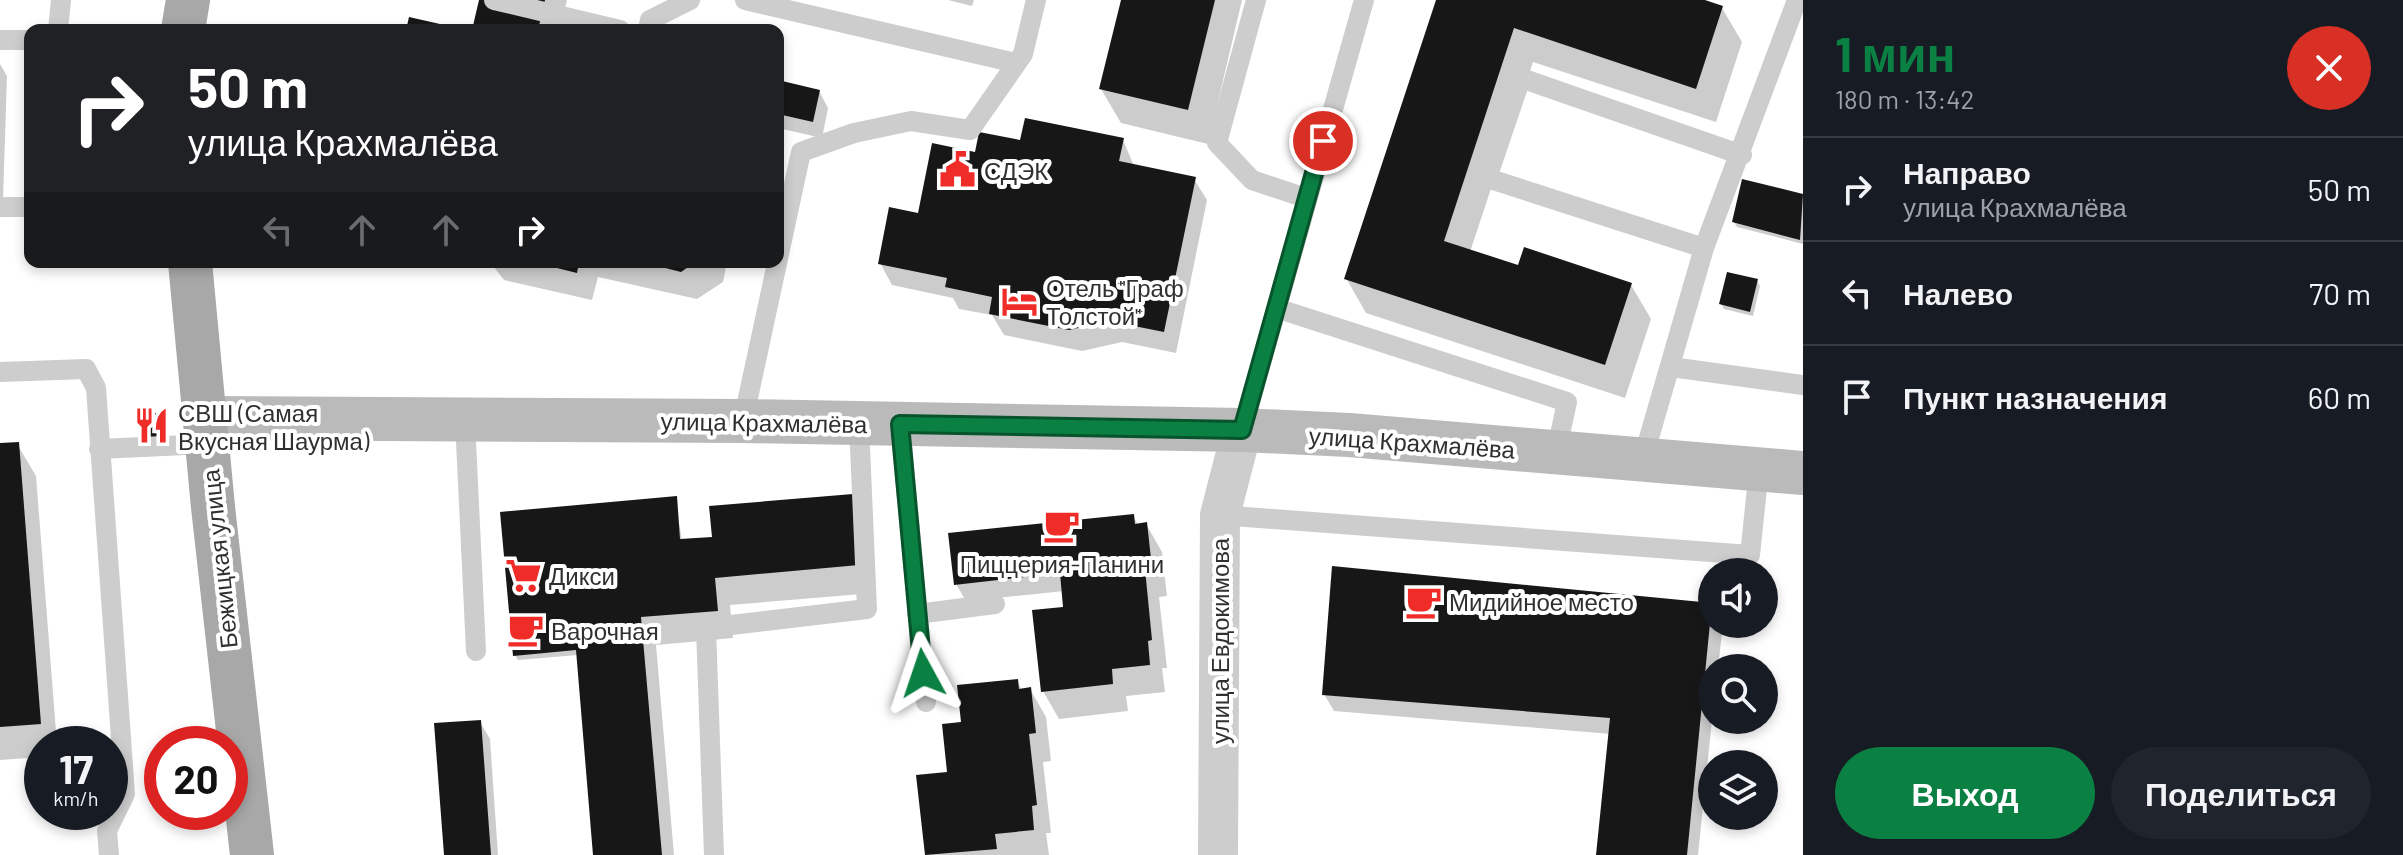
<!DOCTYPE html>
<html lang="ru">
<head>
<meta charset="utf-8">
<style>
	body { margin:0; font-family:Barlow,sans-serif; background:#20242c; color:#f1f3f6; height:100vh; display:flex; flex-direction:column; font-size:30px; white-space:nowrap }
	* { box-sizing:border-box; margin:0 }
	p { font-size:26px; color:#9ea1a6 }
	.icon { flex:none; width:44px; height:44px; fill:none; stroke:currentColor; stroke-width:2; stroke-linecap:round; stroke-linejoin:round }
	.map { position:relative; flex:1; overflow:hidden }
	.side { display:flex; flex-direction:column; background:#171b24; width:600px }
	.side>* { flex:none }
	.hud { position:absolute; left:24px; top:24px; width:760px; height:244px; border-radius:16px; box-shadow:0 4px 12px #0003; background:#202124; color:#fff; overflow:hidden }
	.fabs { position:absolute; left:1698px; top:558px; display:grid; gap:16px }
	.fabs a { display:grid; place-items:center; width:80px; height:80px; border-radius:50%; background:#171b24; box-shadow:0 4px 12px #0003; font-size:40px }
	.speed { position:absolute; left:24px; top:726px; display:flex; gap:16px; font-size:40px; font-weight:700; text-align:center }
	.speed>* { display:grid; place-content:center; width:104px; height:104px; border-radius:50%; background:#171b24; box-shadow:0 4px 12px #0003; line-height:1 }
	.speed small { font-size:20px; font-weight:400 }
	.speed .limit { border:12px solid #d22; background:#fff; color:#111 }
	.pin { position:absolute; display:grid; place-items:center; width:68px; height:68px; color:#fff; margin:-34px; border:4px solid #fff; border-radius:50%; box-shadow:0 2px 8px #0007 }
	.me { position:absolute; width:88px; margin:-44px; rotate:355deg; stroke-linejoin:round; filter:drop-shadow(0 0 6px #0008) }
	.turn { display:flex; align-items:center; gap:28px; height:168px; padding:0 32px; font-size:36px }
	.turn .icon { width:104px; height:104px; stroke-width:2.5 }
	.turn b { display:block; font-size:56px; line-height:68px }
	.lanes { display:flex; align-items:center; height:76px; padding:0 32px; background:#0003; justify-content:center; gap:40px; direction:ltr }
	.lanes .off { opacity:.35 }
	.round { display:grid; place-items:center; flex:none; width:84px; height:84px; border-radius:42px; background:#20242c }
	.summary { display:flex; align-items:center; justify-content:space-between; height:136px; padding:0 32px }
	h1 { font-size:48px; font-weight:700; line-height:60px; color:#0b8043 }
	.action { display:flex; gap:16px; margin-top:auto; padding:16px 32px }
	.action a { flex:1; height:92px; border-radius:48px; background:#0b8043; color:#fff; font-size:32px; font-weight:700; line-height:92px; text-align:center }
	.action a+a { background:#20242c; color:#f1f3f6 }
	ul { padding:0; list-style:none }
	li { display:flex; align-items:center; gap:24px; height:104px; padding:0 32px; border-top:2px solid #363941 }
	li div { flex:1 }
	li b { display:block; font-size:30px }
	li em { font-style:normal }
	main { display:flex; flex:1; min-height:0 }
	.map>svg:first-child { display:block }
	.shadow { fill:#0003 }
	.building { fill:#171717 }
	.lines { fill:none; stroke-linecap:round; stroke-linejoin:round }
	.service { stroke:#cdcdcd; stroke-width:20 }
	.minor { stroke:#cdcdcd; stroke-width:40 }
	.secondary { stroke:#bababa; stroke-width:44 }
	.primary { stroke:#a8a8a8; stroke-width:44 }
	.route-casing { stroke:#07532c; stroke-width:20 }
	.route { stroke:#0b8043; stroke-width:14 }
	.labels { text-anchor:middle; dominant-baseline:central; stroke-width:8; stroke-linejoin:round; paint-order:stroke }
	.poi-label { font-size:24px; fill:#303030; stroke:#fff; text-anchor:start }
	.street-label { font-size:24px; fill:#303030; stroke:#fff }
</style>
</head>
<body>
<main>
<div class="map">
<svg width="1803" height="855" viewBox="0 0 1803 855">
	<rect width="100%" height="100%" fill="#fff"/>
	<path class="shadow" d="M481,0H567L560,30H475Z
		M948,0H974L972,6Z
		M1123,0H1242L1208,144L1121,123L1101,89Z
		M1438,0H1698L1722,8L1742,42L1716,122L1533,62L1470,252L1520,268L1631,285L1651,319L1625,398L1366,313L1346,278Z
		M0,64L7,76L3,200L0,199Z
		M778,82L819,91L828,108L822,138L778,128Z
		M1123,140L1134,166L1194,179L1207,200L1176,353L1122,342L1082,351L1004,335L992,315L959,309L953,298L892,285L880,263L976,154L1022,143Z
		M1743,181L1803,196V244L1737,227L1734,222Z
		M490,262H727L723,282L697,299L598,277L592,300L504,280Z
		M1757,281L1760,286L1753,316L1724,309L1721,304Z
		M17,444L36,476L57,744H42V757L0,760V445Z
		M852,496L874,593L730,605L733,638L656,645L674,855H595L578,655L518,660L515,655L675,498L682,541L714,538Z
		M1133,516L1138,525L1146,524L1162,552L1167,596L1159,597L1167,668H1162L1165,692L1126,696L1128,711L1059,719L1043,691L1066,609L1064,591L966,601L956,584Z
		M1333,568L1712,605V624H1723L1718,668H1712V720L1698,855H1598L1611,734L1334,711L1324,694Z
		M1017,681L1022,690L1030,689L1046,717L1051,761L1043,762L1051,833H1046L1049,855H927L918,777L949,773L963,724Z
		M480,722L490,739L498,855H446Z"/>
	<path class="building" d="M479,0H545L538,30H472Z
		M1121,0H1215L1188,110L1099,89Z
		M1436,0H1705L1723,6L1696,89L1514,28L1444,241L1518,265L1524,247L1632,283L1605,365L1344,279Z
		M409,17L462,29V30H406Z
		M778,80L820,90L813,122L778,114Z
		M1025,118L1124,138L1119,161L1196,177L1164,332L1109,321L1069,330L989,314L992,297L945,287L947,278L878,264L889,207L918,213L932,143L975,152L979,132L1020,140Z
		M1742,179L1803,194L1800,240L1732,222Z
		M533,262H579L577,273Z
		M642,262H695L681,272Z
		M1727,272L1758,279L1750,312L1719,304Z
		M160,413L161,438L144,439L143,414Z
		M19,442L41,724L0,727V443Z
		M853,494L859,565L715,578L718,611L641,617L662,855H593L576,650L513,656L500,512L677,496L680,539L712,537L709,506Z
		M1134,514L1135,524L1147,522L1152,568L1145,569L1152,640L1148,641L1150,665L1112,669L1113,684L1041,692L1032,610L1063,607L1060,573L954,585L948,533Z
		M1332,566L1712,603L1687,855H1596L1610,718L1322,695Z
		M1018,679L1019,689L1031,687L1036,733L1029,734L1037,805L1032,806L1034,830L995,834L997,849L925,855L916,775L947,772L942,724L961,722L957,685Z
		M481,720L491,855H444L434,723Z"/>
	<g class="lines">
		<path class="service" d="M494,0L620,30
			M745,0L1016,63
			M1256,0L1217,143L1252,180L1306,198
			M58,30L61,0
			M648,30L650,20L690,0
			M0,40H30
			M0,207H30
			M1704,248L1487,178L1521,78L1742,155
			M1279,309L1567,402L1556,453
			M1671,367L1803,385
			M0,372L86,369L96,388L125,794L107,831L109,855
			M465,420L476,651
			M743,421L801,152L854,133L911,121L970,130L1023,54L1036,0
			M900,424L926,702
			M1242,430L1364,0
			M99,449L207,444
			M1642,462L1704,248L1797,0
			M1220,515L1750,555L1759,469
			M917,614L995,604
			M714,855L706,628L867,609L859,424"/>
		<path class="minor" d="M1218,855L1220,515L1242,430"/>
		<path class="secondary" d="M204,418L743,421L1242,430L1349,435L1803,473"/>
		<path class="primary" d="M183,30L188,0
			M190,262L213,507L252,855"/>
	</g>
	<g class="lines">
		<defs>
			<path id="route" d="M923,673L900,424L1242,430L1323,141"/>
		</defs>
		<use href="#route" class="route-casing"/>
		<use href="#route" class="route"/>
	</g>
	<defs>
		<symbol id="civic-bare" viewBox="-9 -9 18 18"><path d="M-.6-6.5H3V-4.5H.6V-3L4-1V1h2V6H-6V1h2V-1L-.6-3ZM-1.2 2.5V6h2.4V2.5Z" fill="#f02c28" stroke="#fff" stroke-width="2.5" paint-order="stroke"/></symbol>
		<symbol id="hotel-bare" viewBox="-9 -9 18 18"><path d="M-6-4.5h1.5V1H6V5H4.5V3h-9V5H-6ZM-4 0a1.8 1.8 0 1 1 3.6 0ZM.5 0V-2.5h3Q6-2.5 6 0Z" fill="#f02c28" stroke="#fff" stroke-width="2.5" paint-order="stroke"/></symbol>
		<symbol id="restaurant-bare" viewBox="-9 -9 18 18"><path d="M-5-6h1v4h1v-4h1v4h1v-4h1v5L-1.5 .5V6h-2V.5L-5-1ZM5-6V6H3V1.5H1.5Q1.5-4 5-6Z" fill="#f02c28" stroke="#fff" stroke-width="2.5" paint-order="stroke"/></symbol>
		<symbol id="cafe-bare" viewBox="-9 -9 18 18"><path d="M-5.5-4.5H6V0H3Q3 3.5 0 3.5H-2.5Q-5.5 3.5-5.5 0ZM3-3.2v2h1.7v-2ZM-6 4.5H4V6H-6Z" fill="#f02c28" stroke="#fff" stroke-width="2.5" paint-order="stroke"/></symbol>
		<symbol id="supermarket-bare" viewBox="-9 -9 18 18"><path d="M-6-5.5h2.5l.6 2H6L4.5 2H-2.5L-4.4-4H-6ZM-1.5 3.2a1.3 1.3 0 1 0 .1 0ZM3 3.2a1.3 1.3 0 1 0 .1 0Z" fill="#f02c28" stroke="#fff" stroke-width="2.5" paint-order="stroke"/></symbol>
	</defs>
	<g fill-rule="evenodd">
		<use href="#civic-bare" x="932" y="144" width="51" height="51"/>
		<use href="#hotel-bare" x="994" y="276" width="51" height="51"/>
		<use href="#restaurant-bare" x="126" y="400" width="51" height="51"/>
		<use href="#cafe-bare" x="1036" y="500" width="51" height="51"/>
		<use href="#supermarket-bare" x="498" y="550" width="51" height="51"/>
		<use href="#cafe-bare" x="1398" y="576" width="51" height="51"/>
		<use href="#cafe-bare" x="500" y="604" width="51" height="51"/>
	</g>
	<g class="labels">
		<g class="poi-label">
			<text x="984" y="170">СДЭК</text>
			<text x="1046" y="287">Отель "Граф<tspan x="1046" dy="28">Толстой"</tspan></text>
			<text x="178" y="412">СВШ (Самая<tspan x="178" dy="28">Вкусная Шаурма)</tspan></text>
			<text x="1062" y="563" text-anchor="middle">Пиццерия-Панини</text>
			<text x="549" y="575">Дикси</text>
			<text x="1449" y="601">Мидийное место</text>
			<text x="551" y="630">Варочная</text>
		</g>
		<g class="street-label">
			<text transform="translate(764 422) rotate(1)">улица Крахмалёва</text>
			<text transform="translate(1412 442) rotate(4)">улица Крахмалёва</text>
			<text transform="translate(219 559) rotate(-96)">Бежицкая улица</text>
			<text transform="translate(1219 641) rotate(-90)">улица Евдокимова</text>
		</g>
	</g>
</svg>
<div class="fabs">
<a><svg class="icon" aria-label="sound" viewBox="0 0 24 24"><path d="M4 9h4l5-4v14l-5-4H4zM17 9q2 3 0 6"/></svg></a>
<a><svg class="icon" aria-label="search" viewBox="0 0 24 24"><circle cx="10" cy="10" r="6"/><path d="M15 15l6 6"/></svg></a>
<a><svg class="icon" aria-label="layers" viewBox="0 0 24 24"><path d="M12 4l9 5-9 5-9-5zM3 14l9 5 9-5"/></svg></a>
</div>
<div class="speed"><div>17<small>km/h</small></div><div class="limit">20</div></div>
<div class="pin" style="left:1323px;top:141px;background:#d93025"><svg class="icon" aria-label="arrive" viewBox="0 0 24 24"><path d="M6 21V4h12l-3 4 3 4H6"/></svg></div>
<svg class="me" style="left:923px;top:673px" viewBox="-20 -20 40 40"><path d="M0-17L14 15 0 8-14 15z" fill="#0b8043" stroke="#fff" stroke-width="4"/></svg>
<div class="hud">
<div class="turn"><svg class="icon" aria-label="right" viewBox="0 0 24 24"><path d="M7 20v-9h11M14 6l5 5-5 5"/></svg><div><b>50 m</b>улица Крахмалёва</div></div>
<div class="lanes"><svg class="icon off" aria-label="left" viewBox="0 0 24 24"><path d="M17 20v-9H6M10 6l-5 5 5 5"/></svg><svg class="icon off" aria-label="ahead" viewBox="0 0 24 24"><path d="M12 20V5M6 11l6-6 6 6"/></svg><svg class="icon off" aria-label="ahead" viewBox="0 0 24 24"><path d="M12 20V5M6 11l6-6 6 6"/></svg><svg class="icon" aria-label="right" viewBox="0 0 24 24"><path d="M7 20v-9h11M14 6l5 5-5 5"/></svg></div>
</div>
</div>
<section class="side">
<div class="summary"><div><h1>1 мин</h1><p>180 m · 13:42</p></div><a class="round" style="background:#d93025;color:#fff"><svg class="icon" aria-label="close" viewBox="0 0 24 24"><path d="M6 6l12 12M18 6L6 18"/></svg></a></div>
<ul>
<li><svg class="icon" aria-label="right" viewBox="0 0 24 24"><path d="M7 20v-9h11M14 6l5 5-5 5"/></svg><div><b>Направо</b><p>улица Крахмалёва</p></div><em>50 m</em></li>
<li><svg class="icon" aria-label="left" viewBox="0 0 24 24"><path d="M17 20v-9H6M10 6l-5 5 5 5"/></svg><div><b>Налево</b></div><em>70 m</em></li>
<li><svg class="icon" aria-label="arrive" viewBox="0 0 24 24"><path d="M6 21V4h12l-3 4 3 4H6"/></svg><div><b>Пункт назначения</b></div><em>60 m</em></li>
</ul>
<div class="action"><a>Выход</a><a>Поделиться</a></div>
</section>
</main>
</body>
</html>
